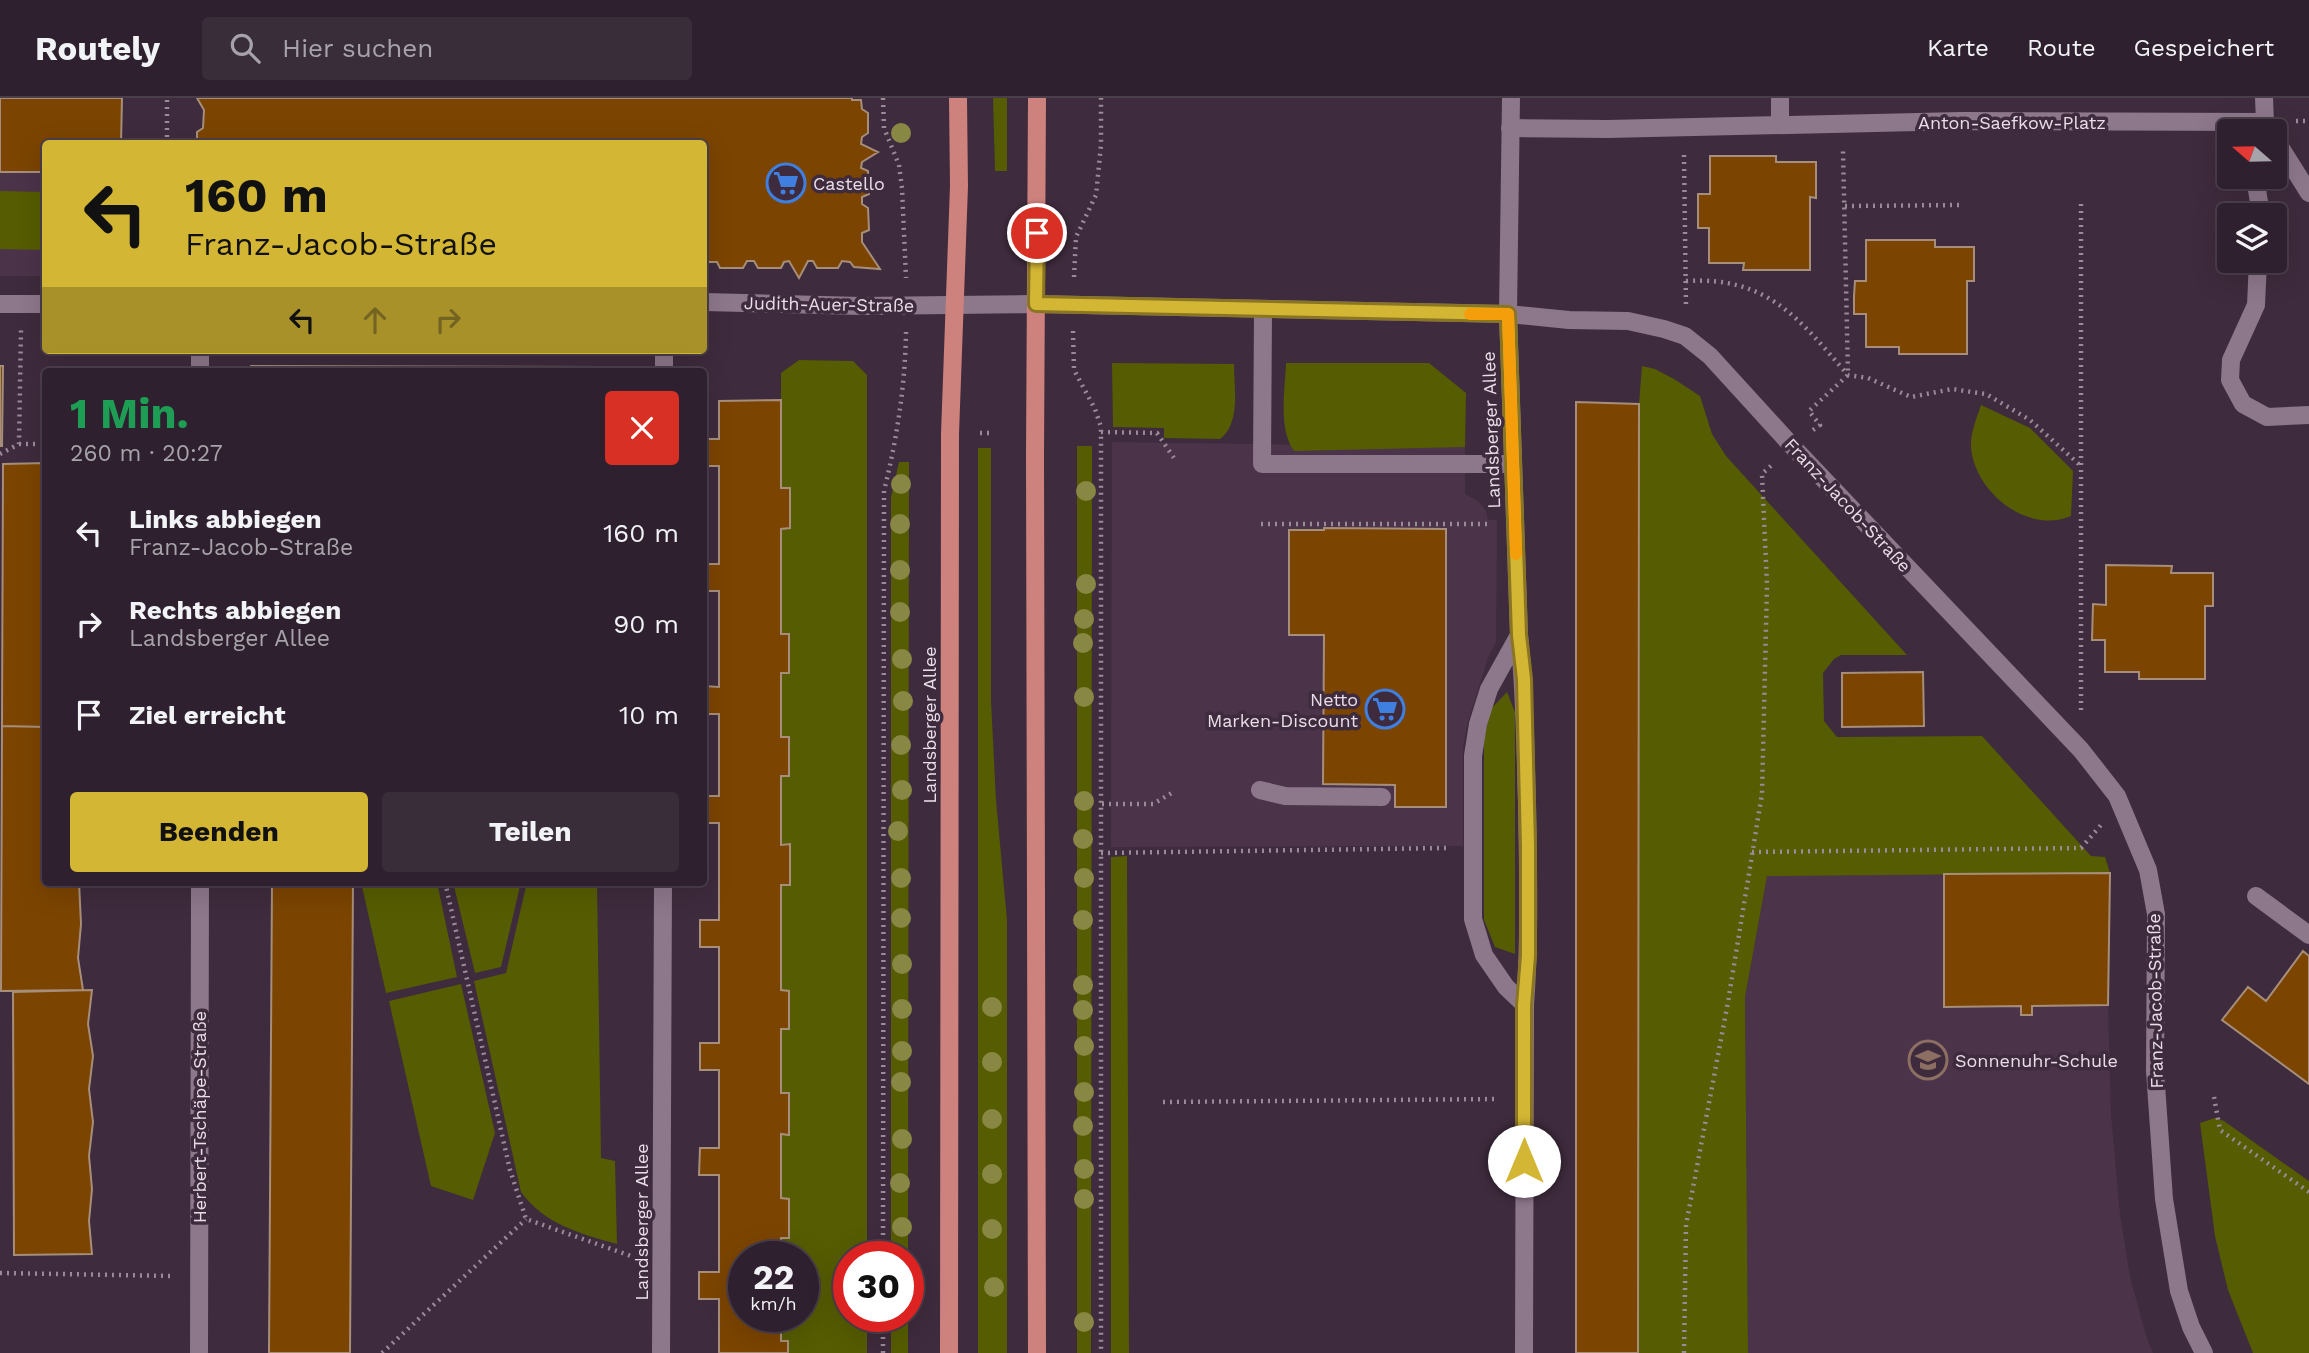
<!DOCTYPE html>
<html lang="de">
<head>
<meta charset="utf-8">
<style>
	body { margin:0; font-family:"Work Sans",sans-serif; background:#3a2d3a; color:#f1f3f6; height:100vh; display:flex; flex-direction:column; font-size:26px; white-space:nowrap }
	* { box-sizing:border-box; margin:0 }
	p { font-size:23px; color:#a7a3aa }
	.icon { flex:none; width:38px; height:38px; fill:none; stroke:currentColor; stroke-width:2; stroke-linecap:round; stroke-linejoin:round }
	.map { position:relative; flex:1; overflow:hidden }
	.sheet { position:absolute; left:42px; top:270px; width:665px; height:518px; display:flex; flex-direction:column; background:#2e202e; border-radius:7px; box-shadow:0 7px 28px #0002,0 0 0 2px #493e4a }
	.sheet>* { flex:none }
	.top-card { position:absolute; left:42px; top:42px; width:665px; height:214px; border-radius:7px; box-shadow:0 7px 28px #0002,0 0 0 2px #493e4a; background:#d4b635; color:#111; overflow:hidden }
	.needle { width:46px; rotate:290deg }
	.tools { position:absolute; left:2217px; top:21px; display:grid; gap:14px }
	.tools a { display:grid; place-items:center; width:70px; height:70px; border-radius:7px; background:#2e202e; box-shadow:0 7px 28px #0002,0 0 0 2px #493e4a; font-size:35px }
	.speed { position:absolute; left:728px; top:1143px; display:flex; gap:14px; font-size:35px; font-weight:700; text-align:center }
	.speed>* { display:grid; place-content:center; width:91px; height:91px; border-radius:50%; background:#2e202e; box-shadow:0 7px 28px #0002,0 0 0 2px #493e4a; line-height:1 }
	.speed small { font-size:18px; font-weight:400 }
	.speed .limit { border:10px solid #d22; background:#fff; color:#111 }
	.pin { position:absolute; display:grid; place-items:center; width:60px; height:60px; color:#fff; margin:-30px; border:4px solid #fff; border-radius:50%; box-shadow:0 2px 7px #0007 }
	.me { position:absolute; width:77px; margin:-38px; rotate:0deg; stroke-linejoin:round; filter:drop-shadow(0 0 5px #0008) }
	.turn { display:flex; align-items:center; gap:24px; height:147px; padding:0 28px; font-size:32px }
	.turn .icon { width:91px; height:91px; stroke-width:2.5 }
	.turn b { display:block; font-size:49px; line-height:60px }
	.lanes { display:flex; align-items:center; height:66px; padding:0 28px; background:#0003; justify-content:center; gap:35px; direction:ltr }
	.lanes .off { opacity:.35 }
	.round { display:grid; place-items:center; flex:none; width:74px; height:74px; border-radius:7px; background:#3a2d3a }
	.summary { display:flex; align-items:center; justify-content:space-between; height:119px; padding:0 28px }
	h1 { font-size:42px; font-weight:700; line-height:52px; color:#1e9e55 }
	.action { display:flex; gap:14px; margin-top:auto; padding:14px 28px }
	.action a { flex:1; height:80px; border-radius:7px; background:#d4b635; color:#111; font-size:28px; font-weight:700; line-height:80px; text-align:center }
	.action a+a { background:#3a2d3a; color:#f1f3f6 }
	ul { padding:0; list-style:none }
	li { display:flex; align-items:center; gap:21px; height:91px; padding:0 28px }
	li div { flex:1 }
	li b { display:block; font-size:26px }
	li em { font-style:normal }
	header { display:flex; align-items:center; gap:42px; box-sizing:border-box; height:98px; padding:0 35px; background:#2e202e; border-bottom:2px solid #493e4a }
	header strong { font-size:33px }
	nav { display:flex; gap:38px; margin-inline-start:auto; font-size:24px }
	.search { width:490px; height:63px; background:#3a2d3a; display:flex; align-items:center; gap:18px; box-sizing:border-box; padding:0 24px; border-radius:7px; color:#a7a3aa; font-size:26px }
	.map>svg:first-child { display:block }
	.built { fill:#4b334a }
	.green { fill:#565c01 }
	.building { fill:#7b4400; stroke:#a68e7b; stroke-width:2 }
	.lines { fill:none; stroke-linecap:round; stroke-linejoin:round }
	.path { stroke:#9a8b99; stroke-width:4.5; stroke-dasharray:2 5; stroke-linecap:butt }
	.lane { stroke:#8d778b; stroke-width:18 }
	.street { stroke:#8d778b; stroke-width:18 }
	.primary { stroke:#ce827d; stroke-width:18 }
	.tree { fill:#898744 }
	.route-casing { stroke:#8a7622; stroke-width:18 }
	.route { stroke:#d4b635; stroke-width:12 }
	.slow { stroke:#f59e0b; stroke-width:12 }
	.labels { text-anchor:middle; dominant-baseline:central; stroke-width:7; stroke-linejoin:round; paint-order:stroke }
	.street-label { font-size:18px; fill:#e9dde8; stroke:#3e2b3d }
	.poi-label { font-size:18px; fill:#e9dde8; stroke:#3e2b3d; text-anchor:start }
</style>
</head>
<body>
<header>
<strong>Routely</strong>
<div class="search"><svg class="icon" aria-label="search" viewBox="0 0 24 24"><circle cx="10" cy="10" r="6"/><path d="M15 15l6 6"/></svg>Hier suchen</div>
<nav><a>Karte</a><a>Route</a><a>Gespeichert</a></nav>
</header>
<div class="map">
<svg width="2309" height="1255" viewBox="0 0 2309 1255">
	<rect width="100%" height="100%" fill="#3e2b3d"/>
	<path class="built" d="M0,0H122L121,45L46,46L45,178H0Z
		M1112,344L1465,349V396L1478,403L1486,413L1488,422H1497L1496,544L1489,557L1467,627L1463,650V748L1111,749Z
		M2110,775L2108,907L2111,1017L2120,1116L2130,1179L2147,1241L2153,1255H1748L1745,899L1767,777Z"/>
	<path class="green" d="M993,0H1007V73H995Z
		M0,93L45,94V152L0,151Z
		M799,262L853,263L867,277V1158H849V1218H867V1255H788L781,1243V1218H803V1158H781V1140L789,1101L781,1100V1036H789V995H781V931H789V893L781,892V787L790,786V747H781V678L789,677V639H781V575H789V537L781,536V431L790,430V391L781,390V275Z
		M1112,265L1234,266C1234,290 1241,325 1220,341L1164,340V330L1113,329Z
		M1286,265H1429L1466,295L1465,349L1294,353C1278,331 1285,292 1286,265Z
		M1642,268L1655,271L1674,281L1700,298L1712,336L1726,358L1907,557H1841L1834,561L1823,575L1824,623L1837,639L1982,638L2091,758L2105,759L2110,775L1767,778L1745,899L1748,1255H1638L1639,306Z
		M1981,307L2030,330L2073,373L2071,418C2027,437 1974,393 1971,349C1970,336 1977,319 1981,307Z
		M1077,348H1092L1091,1255H1077Z
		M978,350H991V602L996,702L1007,822V1255H978Z
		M899,364H909L908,1158H891V399Z
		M1507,594L1515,614V856L1495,849L1484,822V639L1491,611Z
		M1127,758L1129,1255H1111V759Z
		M361,784H437L457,879L386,895Z
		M453,784H521L501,869L475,875Z
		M527,784H597L601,1060L615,1063L617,1146C581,1136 544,1126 521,1094L474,883L506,875Z
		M461,886L495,1035L473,1102L431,1088L389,903Z
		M2215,1020L2224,1023L2309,1083V1255H2253L2228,1192L2215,1138L2200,1025Z
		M891,1218H908V1255H891Z"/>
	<path class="building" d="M0,0H122L121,46H46V74H0Z
		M197,0H852V2H861L862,11L868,15V35L862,39L861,46L878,54L862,64L861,70L868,73L869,96L862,99V106L868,110L869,132L862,135V144L880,171L854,169L850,164L842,163L838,170H817L813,163H808L799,180L789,163L784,164L781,170H758L754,163H747L743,170H720L717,164H709L704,169V46H197V34L203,30L204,12Z
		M1710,58H1776V64H1816V100L1810,99V172H1743L1744,165H1709V130H1698V96H1710Z
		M1866,142H1935V149H1974V183H1967V256H1899V249H1866V216H1854V198L1855,183H1866Z
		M0,268H3L2,348H0Z
		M251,268L605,269V273H251Z
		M781,302V390H790V430L781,431V536H789V575H781V639H789V678H781V747L790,746V787H781V892L789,893V931H781V995H789V1037L781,1036V1100L789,1101V1140H781V1158H744V1218H781V1243H788V1255H719V1201H699V1174H719V1077H699L700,1050H719V972H700V945H719V849H700V822H719V725H704V698H719V616H704V588L719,589V493H704V466H719V368H704V341H719V303Z
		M1576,304L1639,306L1638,1255H1576Z
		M46,365V629L2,628L3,366Z
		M1324,430L1446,431V709H1395V687L1323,686L1324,537H1289V432H1324Z
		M2106,467L2172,468L2171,475H2213V508H2205V581H2139V574H2105V542H2092L2093,506L2106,507Z
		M1923,574L1924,628L1842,629V575Z
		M2,628L46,629V784H79L81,826L78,860L83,892L1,893Z
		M2110,775L2108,907L2032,908V917H2021V908L1944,909V776Z
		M272,784H353L350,1255H269Z
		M2303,853L2309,858V986L2222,922L2248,889L2266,903Z
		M92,892L88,926L93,958L89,991L93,1024L89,1058L92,1091L89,1123L92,1156L14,1157L13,894Z"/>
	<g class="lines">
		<path class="path" d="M883,0L884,30L899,67L902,90L906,180
			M2296,23H2309
			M167,46V0
			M1684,57L1686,209
			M2081,106V613
			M1845,108L1963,107
			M1074,179L1076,139L1096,97L1101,47V0
			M1686,183C1768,178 1799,221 1848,277L1868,280L1911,299L1952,291L1986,296L2030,322L2081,368
			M1073,233L1074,272L1095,311L1101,329V1255
			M1813,332L1820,327L1809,313L1848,277L1843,53
			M1101,334L1157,335L1176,363
			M980,335H991
			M19,346H46
			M0,356L19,346L21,232
			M1261,426H1490
			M1102,706H1153L1175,693
			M1752,754L2081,750L2101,727
			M1101,755L1447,750
			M445,784L510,1072L526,1121L634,1159
			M2214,999L2220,1032L2309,1094
			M1163,1004L1499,1001
			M883,1158L884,393C897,340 905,289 906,234
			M0,1175L174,1178
			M382,1255L526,1121
			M883,1255V1218
			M1684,1255L1686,1127L1728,904L1762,696L1767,487L1762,376L1774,365"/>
		<path class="lane" d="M1780,0V26
			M2264,0L2265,24L2270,33
			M1510,30L1608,31L1961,23L2265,24
			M2275,41L2309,95
			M2255,79L2261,117
			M2258,163L2256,207L2231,262L2230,282L2243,306L2267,319L2309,317
			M1263,212L1262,366H1513
			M664,273V252
			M1260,692L1285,698L1382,699
			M2256,798L2309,837
			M661,1255L663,784"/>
		<path class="street" d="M1511,0L1508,216L1519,537C1525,592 1525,647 1527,703C1528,771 1530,839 1525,907L1524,1255
			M704,204L862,208L1036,206L1508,216L1569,222L1628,223L1664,231L1685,238L1710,258L1793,349L2081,652L2117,698L2148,772L2156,816L2155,973L2164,1101L2179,1193L2191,1229L2204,1255
			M0,206H46
			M200,273V252
			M1519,537L1489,591L1478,626L1473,658V821L1484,857L1506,889L1525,907
			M199,1255L200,784"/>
		<path class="primary" d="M949,1255L950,336L959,88L958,0
			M1037,1255L1035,357L1037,0"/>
	</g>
	<g class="tree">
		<circle cx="901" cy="35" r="10"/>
		<circle cx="901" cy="386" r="10"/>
		<circle cx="1086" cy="393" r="10"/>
		<circle cx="900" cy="426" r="10"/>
		<circle cx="900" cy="472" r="10"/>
		<circle cx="1086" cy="486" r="10"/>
		<circle cx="900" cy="514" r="10"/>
		<circle cx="1084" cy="521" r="10"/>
		<circle cx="1083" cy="545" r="10"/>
		<circle cx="902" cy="561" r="10"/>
		<circle cx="1084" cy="599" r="10"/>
		<circle cx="903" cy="603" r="10"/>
		<circle cx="901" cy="647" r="10"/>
		<circle cx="902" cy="692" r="10"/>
		<circle cx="1084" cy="703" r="10"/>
		<circle cx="898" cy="733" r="10"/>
		<circle cx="1083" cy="741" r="10"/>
		<circle cx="901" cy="780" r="10"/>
		<circle cx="1084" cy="780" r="10"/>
		<circle cx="901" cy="820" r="10"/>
		<circle cx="1083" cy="822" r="10"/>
		<circle cx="902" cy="866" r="10"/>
		<circle cx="1083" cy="887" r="10"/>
		<circle cx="992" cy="909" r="10"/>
		<circle cx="902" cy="911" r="10"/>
		<circle cx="1083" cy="912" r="10"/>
		<circle cx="1084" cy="948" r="10"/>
		<circle cx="902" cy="953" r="10"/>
		<circle cx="992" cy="964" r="10"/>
		<circle cx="901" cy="984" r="10"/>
		<circle cx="1084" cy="994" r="10"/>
		<circle cx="992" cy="1021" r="10"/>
		<circle cx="1083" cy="1028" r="10"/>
		<circle cx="902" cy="1041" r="10"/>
		<circle cx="1084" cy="1071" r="10"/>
		<circle cx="992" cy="1076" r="10"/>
		<circle cx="900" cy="1085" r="10"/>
		<circle cx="1084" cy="1101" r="10"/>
		<circle cx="902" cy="1129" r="10"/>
		<circle cx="992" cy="1131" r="10"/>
		<circle cx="994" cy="1189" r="10"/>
		<circle cx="1084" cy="1224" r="10"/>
	</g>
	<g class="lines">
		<defs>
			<path id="route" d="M1037,135L1036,206L1508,216L1519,537L1524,581L1528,748V858L1524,907V1063"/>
		</defs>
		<use href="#route" class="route-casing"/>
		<use href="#route" class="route"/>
		<path class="slow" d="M1470,216H1508L1516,456"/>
	</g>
	<defs>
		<symbol id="supermarket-ring" viewBox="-11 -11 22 22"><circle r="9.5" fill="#3e2b3d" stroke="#3f7fe0" stroke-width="1.5"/><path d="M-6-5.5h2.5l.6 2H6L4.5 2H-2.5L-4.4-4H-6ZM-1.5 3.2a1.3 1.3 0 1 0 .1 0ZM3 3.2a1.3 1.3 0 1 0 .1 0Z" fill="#3f7fe0"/></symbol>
		<symbol id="school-ring" viewBox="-11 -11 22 22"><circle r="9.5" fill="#3e2b3d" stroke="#8d6e63" stroke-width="1.5"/><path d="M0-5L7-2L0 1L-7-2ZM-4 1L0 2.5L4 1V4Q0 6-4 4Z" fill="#8d6e63"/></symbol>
	</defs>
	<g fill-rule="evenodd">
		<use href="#supermarket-ring" x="764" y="63" width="44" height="44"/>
		<use href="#supermarket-ring" x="1363" y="589" width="44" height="44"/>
		<use href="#school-ring" x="1906" y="940" width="44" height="44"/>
	</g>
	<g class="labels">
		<g class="street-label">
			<text x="2012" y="24">Anton-Saefkow-Platz</text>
			<text transform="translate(829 206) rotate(1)">Judith-Auer-Straße</text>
			<text transform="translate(1491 332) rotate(-92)">Landsberger Allee</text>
			<text transform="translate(1848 407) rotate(47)">Franz-Jacob-Straße</text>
			<text transform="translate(929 627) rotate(-90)">Landsberger Allee</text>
			<text transform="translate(2155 903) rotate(-91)">Franz-Jacob-Straße</text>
			<text transform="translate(199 1019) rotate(-90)">Herbert-Tschäpe-Straße</text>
			<text transform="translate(641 1124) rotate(-90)">Landsberger Allee</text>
		</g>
		<g class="poi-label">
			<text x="813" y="85">Castello</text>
			<text x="1358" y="601" text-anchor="end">Netto<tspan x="1358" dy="21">Marken-Discount</tspan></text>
			<text x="1955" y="962">Sonnenuhr-Schule</text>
		</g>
	</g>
</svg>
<div class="tools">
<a><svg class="needle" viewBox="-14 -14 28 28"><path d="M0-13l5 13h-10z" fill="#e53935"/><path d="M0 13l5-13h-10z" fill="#a7a3aa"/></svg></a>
<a><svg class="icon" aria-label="layers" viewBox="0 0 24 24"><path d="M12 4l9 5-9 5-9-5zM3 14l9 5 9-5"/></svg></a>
</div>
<div class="speed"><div>22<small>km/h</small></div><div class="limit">30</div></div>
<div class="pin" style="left:1037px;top:135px;background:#d93025"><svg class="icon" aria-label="arrive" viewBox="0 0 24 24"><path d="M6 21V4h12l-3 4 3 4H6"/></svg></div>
<svg class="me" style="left:1524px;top:1063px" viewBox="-20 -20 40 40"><circle r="19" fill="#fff"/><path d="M0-13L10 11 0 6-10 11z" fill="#d4b635"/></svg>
<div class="top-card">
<div class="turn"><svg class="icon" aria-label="left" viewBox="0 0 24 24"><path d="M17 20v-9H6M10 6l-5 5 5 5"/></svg><div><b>160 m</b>Franz-Jacob-Straße</div></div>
<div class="lanes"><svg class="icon" aria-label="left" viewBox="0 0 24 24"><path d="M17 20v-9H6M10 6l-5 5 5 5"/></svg><svg class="icon off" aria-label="ahead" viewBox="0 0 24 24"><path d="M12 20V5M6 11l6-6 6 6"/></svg><svg class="icon off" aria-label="right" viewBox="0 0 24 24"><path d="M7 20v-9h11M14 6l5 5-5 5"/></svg></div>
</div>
<section class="sheet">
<div class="summary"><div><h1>1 Min.</h1><p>260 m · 20:27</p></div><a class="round" style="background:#d93025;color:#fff"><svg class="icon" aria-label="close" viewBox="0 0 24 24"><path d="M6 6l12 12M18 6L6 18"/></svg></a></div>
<ul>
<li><svg class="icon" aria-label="left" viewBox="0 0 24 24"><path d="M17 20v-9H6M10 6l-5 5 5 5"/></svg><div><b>Links abbiegen</b><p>Franz-Jacob-Straße</p></div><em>160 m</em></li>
<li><svg class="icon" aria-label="right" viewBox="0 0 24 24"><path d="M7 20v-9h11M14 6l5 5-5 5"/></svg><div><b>Rechts abbiegen</b><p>Landsberger Allee</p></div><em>90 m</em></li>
<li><svg class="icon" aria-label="arrive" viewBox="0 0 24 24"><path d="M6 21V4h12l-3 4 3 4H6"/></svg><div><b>Ziel erreicht</b></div><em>10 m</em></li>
</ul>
<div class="action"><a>Beenden</a><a>Teilen</a></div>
</section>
</div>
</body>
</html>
